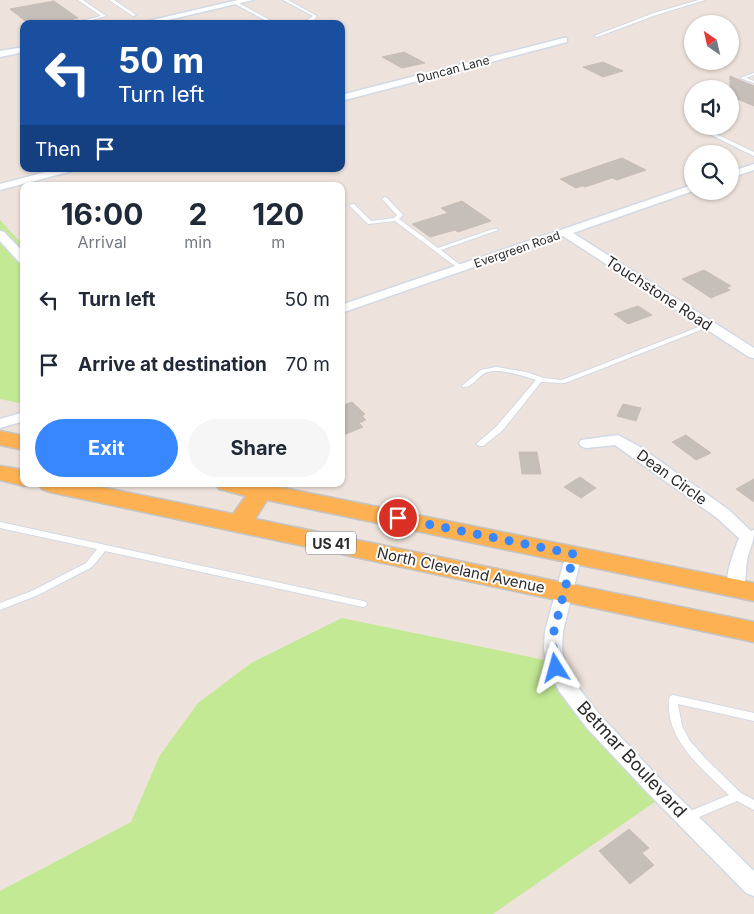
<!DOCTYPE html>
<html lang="en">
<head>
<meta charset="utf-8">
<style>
	body { margin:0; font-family:Inter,sans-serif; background:#f6f6f7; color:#1f2937; height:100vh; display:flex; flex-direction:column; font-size:19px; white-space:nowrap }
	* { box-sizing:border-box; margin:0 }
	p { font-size:16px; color:#747a83 }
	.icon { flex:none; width:28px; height:28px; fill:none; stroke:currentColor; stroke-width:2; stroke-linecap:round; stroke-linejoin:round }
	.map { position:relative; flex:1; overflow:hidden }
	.panel { position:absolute; left:20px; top:182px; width:325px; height:305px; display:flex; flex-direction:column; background:#fff; border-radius:10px; box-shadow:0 1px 4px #0004 }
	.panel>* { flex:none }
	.banner { position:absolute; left:20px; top:20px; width:325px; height:152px; border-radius:10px; box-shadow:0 1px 4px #0004; background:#1a4fa0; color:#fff; overflow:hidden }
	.needle { width:32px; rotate:326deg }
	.buttons { position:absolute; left:684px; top:15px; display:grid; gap:10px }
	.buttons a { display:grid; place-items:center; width:55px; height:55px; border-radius:50%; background:#fff; box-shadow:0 1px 4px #0004; font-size:25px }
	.pin { position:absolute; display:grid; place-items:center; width:42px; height:42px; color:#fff; margin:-21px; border:2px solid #fff; border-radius:50%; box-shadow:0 1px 5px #0007 }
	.me { position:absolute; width:55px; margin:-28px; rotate:352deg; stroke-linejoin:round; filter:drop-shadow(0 0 4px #0008) }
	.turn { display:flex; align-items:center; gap:18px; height:105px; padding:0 15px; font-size:22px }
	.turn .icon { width:65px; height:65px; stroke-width:2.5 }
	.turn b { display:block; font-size:35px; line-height:42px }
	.then { display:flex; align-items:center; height:48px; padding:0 15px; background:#0003; gap:10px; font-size:19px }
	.eta { display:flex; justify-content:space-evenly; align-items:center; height:85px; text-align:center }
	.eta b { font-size:30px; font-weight:700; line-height:35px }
	.primary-button { display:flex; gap:10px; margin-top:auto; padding:10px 15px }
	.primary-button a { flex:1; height:58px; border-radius:30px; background:#3887ff; color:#fff; font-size:20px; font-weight:700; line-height:58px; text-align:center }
	.primary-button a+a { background:#f6f6f7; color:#1f2937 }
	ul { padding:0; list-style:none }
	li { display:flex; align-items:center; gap:15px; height:65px; padding:0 15px }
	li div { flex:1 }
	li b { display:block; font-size:19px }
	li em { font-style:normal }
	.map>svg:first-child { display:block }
	.green { fill:#c3e994 }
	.building { fill:#c6beb8; stroke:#cabeb5 }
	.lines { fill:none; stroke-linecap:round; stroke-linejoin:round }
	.service-casing { stroke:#d1d9e5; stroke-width:2 }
	.minor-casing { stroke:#d1d9e5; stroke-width:3 }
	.primary-casing { stroke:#c4c4c4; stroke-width:3 }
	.service { fill:#fff; fill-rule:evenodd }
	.minor { fill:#fff; fill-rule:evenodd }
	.primary { fill:#fdb153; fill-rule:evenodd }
	.route { stroke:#3887ff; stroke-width:9; stroke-dasharray:0 16.2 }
	.labels { text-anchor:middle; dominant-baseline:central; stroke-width:4; stroke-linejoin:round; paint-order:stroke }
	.far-street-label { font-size:12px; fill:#2b2b2b; stroke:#fff }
	.shield { fill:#fff; stroke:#6b6b6b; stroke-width:1 }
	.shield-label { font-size:14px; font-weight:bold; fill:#2b2b2b }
	.street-label { font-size:15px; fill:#2b2b2b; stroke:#fff }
	.near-street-label { font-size:18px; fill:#2b2b2b; stroke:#fff }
</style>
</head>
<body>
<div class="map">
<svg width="754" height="914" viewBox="0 0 754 914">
	<rect width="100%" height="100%" fill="#eee3dc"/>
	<path class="green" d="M0,220L24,246V404L0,399Z
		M342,618L559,663L662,797L493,914H0V891L131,822L160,755L198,703L251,663Z"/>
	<path class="building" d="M54,1L78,18L73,19L75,21L60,24H29L10,9Z
		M404,52L425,63L402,68L382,57Z
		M603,62L623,71L603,77L583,67Z
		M730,76L754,86V106L730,96Z
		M622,158L646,170L617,180L612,178L585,187L582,186L576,188L560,179Z
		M462,201L491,221L458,232L455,230L430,237L412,224L448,213L441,208Z
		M704,270L731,286L726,288L730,290L711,298L682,279Z
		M638,306L652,315L628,324L614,314Z
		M352,402L365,414L362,416L366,420L359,423L363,427L341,436V406Z
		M623,404L641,408L636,421L617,416Z
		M686,435L711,453L696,460L672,442Z
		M519,452H537L541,474H522Z
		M580,477L596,488L581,498L564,487Z
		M754,479V502L736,489Z
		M629,829L649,848L642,853L654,865L630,884L599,851Z"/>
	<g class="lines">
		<defs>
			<path id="service" d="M78,0H83L106,16L85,22L86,24H81V21L101,16Z
				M109,0H114L136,15L133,16Z
				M283,0H288L317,16C313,22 309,24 302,24L313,16Z
				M699,0H705L656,15L597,37L594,36L654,13Z
				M235,2H237L277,24H272L235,4Z
				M754,73V75L746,78L754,81V83L740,78Z
				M693,126H699L754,152V156Z
				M385,197L387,198L403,215L399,219L438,248L493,229H497L498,230L441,250L464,268L463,269H459L395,221L368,224L349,205L354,204L371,221L394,218L397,215L382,199Z
				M709,323L712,325L711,326L565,383L541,382L502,431L483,446H480L476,444L496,427L536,380C524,376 497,367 485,373C477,377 472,388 463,387L462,386L463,385L481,370L496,367L526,372L544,378L562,380Z
				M0,522L363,601L366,602L367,604L366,606L363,607L105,551L92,567L38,595L0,610V603L32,591L86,563L97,549L0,528Z
				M673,695L754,713V721L678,704L682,726L690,741L707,760L741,793L754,800V810L737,801L687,822L683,820L682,817L683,814L729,795C705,771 673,747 669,711C669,706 668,701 670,696Z"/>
			<path id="minor" d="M238,0H253L151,24H135Z
				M564,38H567V42L341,101V95Z
				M24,47V52L0,57V51Z
				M754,164V170L730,178V172Z
				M57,169H73L72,171L0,190V184Z
				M692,185L693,191L573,233L754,348V358L749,357L563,236L341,313V305Z
				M0,231L4,232L24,253V263H20L0,241Z
				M24,412V421L0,428V419Z
				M618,435L640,447L729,510L751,531L754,530C754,544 749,549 747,561C745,571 747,583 742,592L736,594L730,592C722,579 734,552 739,538L717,518L615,445L586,448L581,446L579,443L581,440Z
				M574,548L580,550L582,554L563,631L562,649L565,667L573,681L601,716L661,780L754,871V896L746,893L647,792L587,728L559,691L547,667L544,649L545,631L566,554L568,550Z"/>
			<path id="primary" d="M0,431L24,436V450L0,445Z
				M0,466L24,470V484H31L24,486L0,480Z
				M38,484H86L233,514L246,496L219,489L216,484H264L754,583V601L267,500L255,519L754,622V642L50,492L42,489Z"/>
		</defs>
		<use href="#service" class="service-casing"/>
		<use href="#minor" class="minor-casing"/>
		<use href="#primary" class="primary-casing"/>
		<use href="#service" class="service"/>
		<use href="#minor" class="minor"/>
		<use href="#primary" class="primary"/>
	</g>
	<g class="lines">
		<path class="route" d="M398,518L574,554L554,631L553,649L556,668"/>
	</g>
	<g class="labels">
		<g class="far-street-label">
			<text transform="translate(453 69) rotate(-15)">Duncan Lane</text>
			<text transform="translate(517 249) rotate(-19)">Evergreen Road</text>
		</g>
		<rect class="shield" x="306" y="531.5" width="50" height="23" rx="4"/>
		<g class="shield-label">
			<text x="331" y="543">US 41</text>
		</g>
		<g class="street-label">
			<text transform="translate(659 293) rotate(33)">Touchstone Road</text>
			<text transform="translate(672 477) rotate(36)">Dean Circle</text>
			<text transform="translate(461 570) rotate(12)">North Cleveland Avenue</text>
		</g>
		<g class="near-street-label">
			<text transform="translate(632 759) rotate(47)">Betmar Boulevard</text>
		</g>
	</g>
</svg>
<div class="buttons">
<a><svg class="needle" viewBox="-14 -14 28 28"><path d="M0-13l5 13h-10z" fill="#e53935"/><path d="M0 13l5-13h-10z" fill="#747a83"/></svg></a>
<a><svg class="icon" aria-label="sound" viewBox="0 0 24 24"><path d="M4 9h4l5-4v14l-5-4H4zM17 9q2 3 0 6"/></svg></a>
<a><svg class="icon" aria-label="search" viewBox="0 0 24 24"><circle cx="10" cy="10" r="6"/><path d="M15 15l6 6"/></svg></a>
</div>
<div class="pin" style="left:398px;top:518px;background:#d93025"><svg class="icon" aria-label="arrive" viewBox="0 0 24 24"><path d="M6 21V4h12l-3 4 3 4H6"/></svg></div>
<svg class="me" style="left:556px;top:668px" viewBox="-20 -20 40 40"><path d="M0-17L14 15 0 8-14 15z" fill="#3887ff" stroke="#fff" stroke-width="4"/></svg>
<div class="banner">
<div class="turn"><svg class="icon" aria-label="left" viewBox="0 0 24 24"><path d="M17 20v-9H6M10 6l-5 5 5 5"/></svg><div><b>50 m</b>Turn left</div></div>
<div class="then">Then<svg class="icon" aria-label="arrive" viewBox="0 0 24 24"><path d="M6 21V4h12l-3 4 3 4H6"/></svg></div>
</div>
<section class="panel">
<div class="eta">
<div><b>16:00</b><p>Arrival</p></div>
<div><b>2</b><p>min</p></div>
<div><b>120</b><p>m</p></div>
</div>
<ul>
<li><svg class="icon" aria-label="left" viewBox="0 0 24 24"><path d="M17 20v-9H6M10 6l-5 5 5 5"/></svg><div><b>Turn left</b></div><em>50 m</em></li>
<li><svg class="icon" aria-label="arrive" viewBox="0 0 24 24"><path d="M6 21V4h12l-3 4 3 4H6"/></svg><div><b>Arrive at destination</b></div><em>70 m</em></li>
</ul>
<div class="primary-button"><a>Exit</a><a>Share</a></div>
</section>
</div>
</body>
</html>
